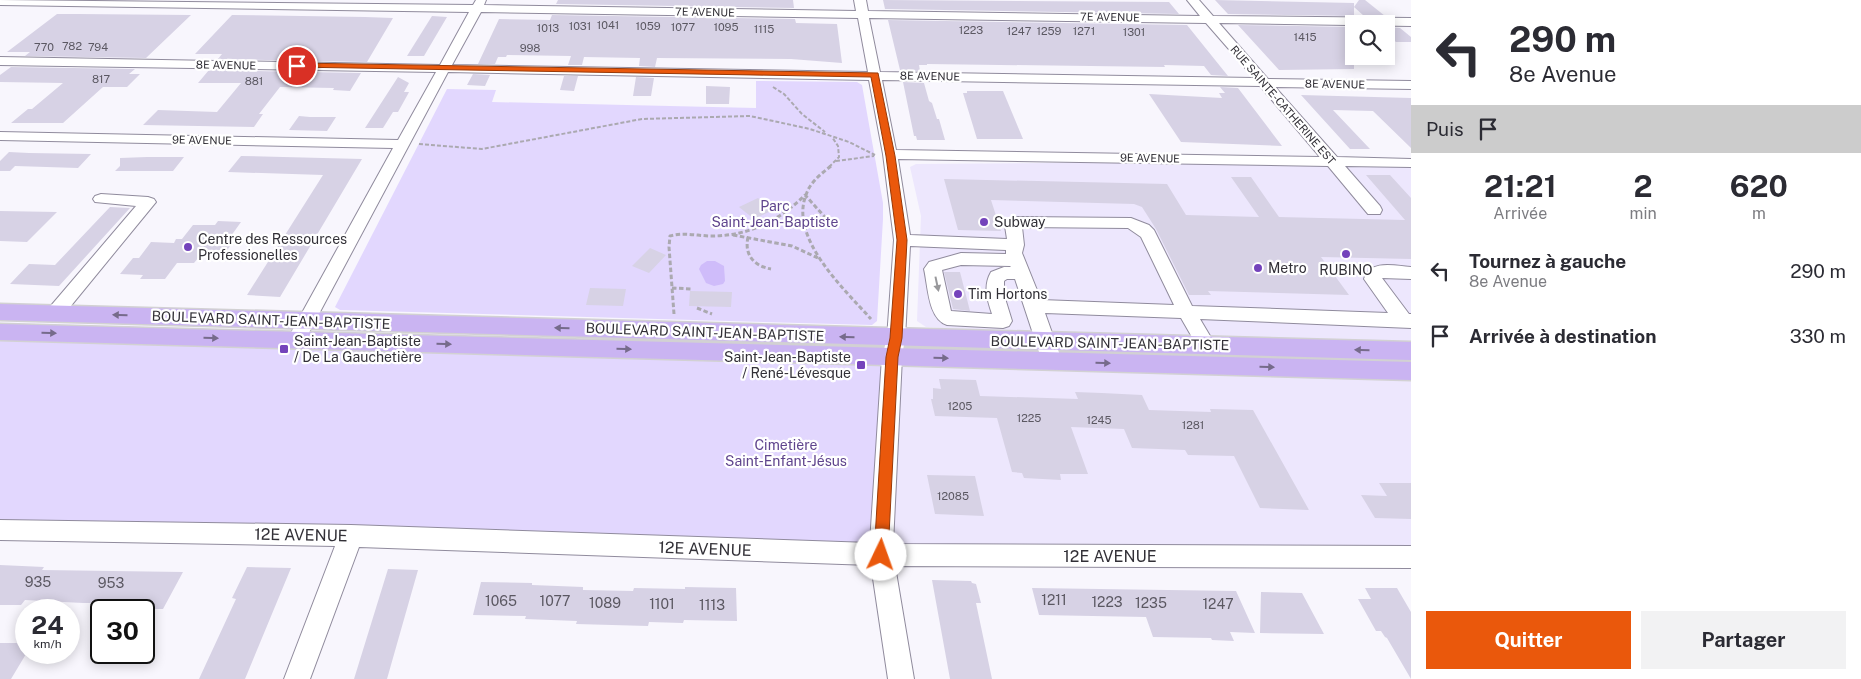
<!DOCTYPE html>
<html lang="fr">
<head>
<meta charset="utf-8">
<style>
	body { margin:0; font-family:"Public Sans",sans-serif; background:#f2f2f3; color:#2b2b33; height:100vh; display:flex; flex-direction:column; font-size:19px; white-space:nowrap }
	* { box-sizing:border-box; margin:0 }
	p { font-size:16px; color:#7c7c81 }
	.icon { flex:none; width:28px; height:28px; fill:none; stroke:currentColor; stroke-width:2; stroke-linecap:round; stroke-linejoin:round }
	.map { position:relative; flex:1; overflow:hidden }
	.side { display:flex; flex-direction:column; background:#fff; width:450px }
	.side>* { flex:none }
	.top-card { background:#fff; color:#2b2b33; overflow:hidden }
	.controls { position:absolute; left:1345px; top:15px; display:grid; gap:10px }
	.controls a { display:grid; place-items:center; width:50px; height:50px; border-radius:0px; background:#fff; box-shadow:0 2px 12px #0003; font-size:25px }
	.speed { position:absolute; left:15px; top:599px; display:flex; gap:10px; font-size:25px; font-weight:700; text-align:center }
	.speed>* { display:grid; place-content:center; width:65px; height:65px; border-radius:50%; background:#fff; box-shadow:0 2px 12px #0003; line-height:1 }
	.speed small { font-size:12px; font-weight:400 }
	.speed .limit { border:2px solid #111; border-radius:8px; background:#fff; color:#111 }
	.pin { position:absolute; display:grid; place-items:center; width:42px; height:42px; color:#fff; margin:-21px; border:2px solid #fff; border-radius:50%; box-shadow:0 1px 5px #0007 }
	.me { position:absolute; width:55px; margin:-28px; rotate:3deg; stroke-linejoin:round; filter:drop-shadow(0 0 4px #0008) }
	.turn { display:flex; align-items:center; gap:18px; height:105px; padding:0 15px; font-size:22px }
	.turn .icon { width:65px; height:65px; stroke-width:2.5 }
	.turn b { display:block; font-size:35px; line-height:42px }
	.then { display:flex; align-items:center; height:48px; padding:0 15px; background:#0003; gap:10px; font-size:19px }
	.eta { display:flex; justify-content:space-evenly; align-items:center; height:85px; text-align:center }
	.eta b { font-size:30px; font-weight:700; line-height:35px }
	.cta { display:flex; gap:10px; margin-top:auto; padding:10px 15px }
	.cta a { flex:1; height:58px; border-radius:0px; background:#ea580c; color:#fff; font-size:20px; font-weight:700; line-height:58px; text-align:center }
	.cta a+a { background:#f2f2f3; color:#2b2b33 }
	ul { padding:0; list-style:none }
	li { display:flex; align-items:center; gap:15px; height:65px; padding:0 15px }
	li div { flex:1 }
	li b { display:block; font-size:19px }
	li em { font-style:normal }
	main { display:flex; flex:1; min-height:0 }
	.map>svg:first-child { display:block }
	.built { fill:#ede7fd }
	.green { fill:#e2d7fe }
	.water { fill:#cfbcfa }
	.building { fill:#d7d2e5 }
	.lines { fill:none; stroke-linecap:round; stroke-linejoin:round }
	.minor-casing { stroke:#908b9d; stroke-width:2 }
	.major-casing { stroke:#d2d1d3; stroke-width:3 }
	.path-far1 { stroke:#aba9b0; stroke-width:2; stroke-dasharray:4 2; stroke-linecap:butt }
	.path { stroke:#aba9b0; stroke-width:3; stroke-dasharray:4.5 2.5; stroke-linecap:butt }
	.minor { fill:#fff; fill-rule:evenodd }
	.major { fill:#cab4f2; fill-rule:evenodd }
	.oneway { fill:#98989b }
	.oneway2 { fill:#766b8b }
	.route { fill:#ea580c; stroke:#983908 }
	.poi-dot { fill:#7443bb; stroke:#fff; stroke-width:2 }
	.labels { text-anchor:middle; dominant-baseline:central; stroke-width:4.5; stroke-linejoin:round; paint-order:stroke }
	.far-street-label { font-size:11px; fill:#323037; stroke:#fff }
	.number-label { font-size:11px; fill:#5b5862 }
	.park-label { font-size:14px; fill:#5f448d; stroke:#fff }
	.poi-label { font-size:14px; fill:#323037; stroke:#fff; text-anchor:start }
	.street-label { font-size:14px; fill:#323037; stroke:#fff }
	.near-number-label { font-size:14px; fill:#5b5862 }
	.near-street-label { font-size:16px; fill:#323037; stroke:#fff }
</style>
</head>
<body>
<main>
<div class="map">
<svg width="1411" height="679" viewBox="0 0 1411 679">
	<rect width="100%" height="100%" fill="#f8f6fd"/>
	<path class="built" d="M1332,161L1411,163V351L1207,346L926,327L917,321L921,216L910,167L916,164Z
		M892,357L1411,371V564L881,555Z"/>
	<path class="green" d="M756,81L857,82L862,85L883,203V219L877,321L872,325L340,310L335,307L447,89L496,90L492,102L756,108Z
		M0,332L892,357L881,555L0,530Z"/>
	<path class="water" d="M707,261H715L724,266L725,281L723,284L714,286L706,283L699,269L701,265Z"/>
	<path class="building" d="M558,0H793L794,8L556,4Z
		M883,0L1169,2L1179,14L885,9Z
		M1215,0L1354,3V7L1359,0H1365L1385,16H1364L1354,7V16L1228,14Z
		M57,14H78L191,15L146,58L25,56L30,52H7Z
		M232,15L365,17L393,18L367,62L218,59L222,54H195Z
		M552,15L795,19L796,23L837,24L842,63L791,59L657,58L655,67L639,66L640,58L584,57L582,65H568L571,56L507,55L506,57H498L495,64H478L499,19L550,20Z
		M432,16L447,17L424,56H407Z
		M888,20L1187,25L1228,76L1211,75L1204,66L1164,65L1165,67L927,64V65H919L920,71L900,70Z
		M1238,25L1354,27V69L1279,70Z
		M1386,27L1400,28L1411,37V42H1396L1386,34Z
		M11,67L135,69L129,74H140L127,87H103L63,123H11L28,109H32L63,83L0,82V75Z
		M209,70L361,73L350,91L333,90L334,88L280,87L259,114H263L254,127L143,125L158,110L217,112L241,83H198Z
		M473,74L490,75L485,86L467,85Z
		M564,76H578L574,91L560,90Z
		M398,77L409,83L404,92H409L408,94L398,112H393L383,128H365Z
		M636,77L654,78L651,96H633Z
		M903,82L924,83L929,101L932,103L937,119H939L945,140H917L916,136H914Z
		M706,86L730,87L729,104H706Z
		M1220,87L1238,88L1282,146L1181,142L1149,94L1222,98L1219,93H1225Z
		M967,91H1003L1023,139H977L963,93H967Z
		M1301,95L1411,98V148L1373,111L1333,110L1370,149H1350Z
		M299,116L310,117H336L327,131L289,130Z
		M9,152L29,153L91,154L78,168L15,166L10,171H0V161Z
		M241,156L362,159L280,297L247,295L323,175L228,172Z
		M147,157H184L173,171H115L120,166V158Z
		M1366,175H1390L1411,198V259L1321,257L1349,295L1208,291L1211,295H1189L1156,229L1142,207L1134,204L991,200L1001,231L958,230L944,179L1167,184L1186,215L1259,217L1231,177H1251L1279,217L1405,220Z
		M758,198L773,210L754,219L739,207Z
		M110,207L130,208L59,286L10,284L29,264L55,265Z
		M0,211L57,212L27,242L0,241Z
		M218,221L241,222L231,236L236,237L226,252H203L194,263H177L165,279H140L143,275L120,274L133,258H139L151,242L174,243L176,239H182L193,225H215Z
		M650,248L666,255L649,273L632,266Z
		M944,272H960L970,311L953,309Z
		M590,288L626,289L623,306L586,305Z
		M690,291L732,292L731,307L689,306Z
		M939,379L976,380L980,396L1078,399L1075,392L1102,393L1142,395L1149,410L1211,412L1210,409L1253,410L1309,510L1260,508L1234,456L1188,455L1185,450L1132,448L1124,429L1071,427L1088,474H1060L1061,480L1024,478L1022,473L1012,472L997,418L935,416L931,399H933V388L941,389Z
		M927,475L975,476L984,516L935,514Z
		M1379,483H1411V519L1375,518L1361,495L1387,496Z
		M0,565L44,567L42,570L183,572L163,609H146L150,600L117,599L114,603H83L25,600L21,605H0Z
		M247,567L291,568L245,679H199L236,599L232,598Z
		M388,569L418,570L387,679H354Z
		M932,580L971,581L972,583L976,584L981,603H976L992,679H950Z
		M481,582L532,583V585L583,587V590L633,591L634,588L685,589V587L736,588L737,621L684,620L683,623L649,622L648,626L576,624L577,621L525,619L526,616L473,615Z
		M1032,588L1236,591L1255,633L1230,632L1234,641L1212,640L1211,638L1153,637L1146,617L1039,615Z
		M1365,588H1397L1411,612V679L1387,638L1385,637L1381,631H1376L1358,599H1371Z
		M1261,592L1302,593L1324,634L1260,633Z
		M0,643H26V654L11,679H0Z"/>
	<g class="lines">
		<defs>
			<path id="minor" d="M0,0L473,5L476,0H486L484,5L856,11L854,0H866L868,11L1200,16L1187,0H1199L1213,16L1411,18V26L1219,23L1268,79L1411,81V89L1275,87L1337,157L1411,159V167L1345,166L1380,206L1382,210L1380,214H1368L1328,166L898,159L910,235L1007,239L1005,226L1012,218L1018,217L1131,218L1149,225L1154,230L1192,306L1388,313L1364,279C1369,259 1396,266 1411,267V279L1382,278L1409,314H1411V328L1200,319L1216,346L1214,351L1207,353L1200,351L1181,318L1045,313L1062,361L1059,366L1052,368L1045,366L1042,361L1015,279H1007L1004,281V295L1012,321L1009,326L1003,328L947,325C928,319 928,286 924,269L929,262L961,253L1006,254V250L910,246L905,338L902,357L893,544L1411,546V568L895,566L914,679H888L871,565L359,547L310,679H284L335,546L0,540V520L351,525L870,543L882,357L887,338L894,240L883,154L869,80L448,72L305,340L303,345L296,347L289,345L287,340L393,148L0,140V132L398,140L436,72L0,65V57L440,65L469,12L0,5ZM481,12L858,18L868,72L452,65ZM869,18L1206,23L1254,78L880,72ZM882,80L1260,86L1320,157L896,150ZM1022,227L1128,228L1141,237L1174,305L1041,300L1022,253L1024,245ZM961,265L1010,266L1011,267H1004L991,272C983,286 987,299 992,314L951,311L942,270Z
				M101,194L148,197L154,199L156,202L61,318L55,320L49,318L46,313L49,308L136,206L95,202L93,199L95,196Z"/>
			<path id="major" d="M0,304L1411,342V360L0,320Z
				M0,324L1411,362V380L0,340Z"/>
		</defs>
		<use href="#minor" class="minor-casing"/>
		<use href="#major" class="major-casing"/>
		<path class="path-far1" d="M773,87L784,94L802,114L825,132
			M419,144L482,149L642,119L750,116L810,129L849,142L875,155
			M836,161L874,156
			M829,167L839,157L838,146L832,137"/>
		<path class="path" d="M831,166C821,174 810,182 806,195C789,238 844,289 871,319
			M733,235L792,246L818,258
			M748,237C744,255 754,266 771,269
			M672,288L691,289
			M697,308L712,314
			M674,314L669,247L670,236C684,232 698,236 712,236C749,236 780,220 805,195L833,226"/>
		<use href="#minor" class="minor"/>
		<use href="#major" class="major"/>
	</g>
	<defs><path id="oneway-solid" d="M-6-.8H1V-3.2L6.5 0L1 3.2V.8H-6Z" transform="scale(1.25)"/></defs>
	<use class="oneway" href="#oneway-solid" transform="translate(937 284) rotate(78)"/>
	<g class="oneway2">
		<use href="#oneway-solid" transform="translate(120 315) rotate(-178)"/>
		<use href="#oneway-solid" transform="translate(562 328) rotate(-178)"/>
		<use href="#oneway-solid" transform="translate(49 333) rotate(2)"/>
		<use href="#oneway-solid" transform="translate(847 337) rotate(-178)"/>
		<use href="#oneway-solid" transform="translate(211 338) rotate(2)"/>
		<use href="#oneway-solid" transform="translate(444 344) rotate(2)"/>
		<use href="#oneway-solid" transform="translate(624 349) rotate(2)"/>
		<use href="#oneway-solid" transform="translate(1362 350) rotate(-178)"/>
		<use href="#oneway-solid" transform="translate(941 358) rotate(2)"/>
		<use href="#oneway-solid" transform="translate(1103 363) rotate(2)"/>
		<use href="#oneway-solid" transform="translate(1267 367) rotate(2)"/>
	</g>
	<path class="route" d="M297,63L878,73L895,156L907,240L902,338L898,357L888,555L886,559L881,561L876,559L874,555L886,357L890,338L897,240L886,156L871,77L294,67V64Z"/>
	<g class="poi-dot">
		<circle cx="984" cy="222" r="5"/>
		<circle cx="188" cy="247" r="5"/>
		<circle cx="1346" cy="254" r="5"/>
		<circle cx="1258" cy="268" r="5"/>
		<circle cx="958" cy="294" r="5"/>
		<rect x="279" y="344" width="10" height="10" rx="2.5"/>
		<rect x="856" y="360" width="10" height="10" rx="2.5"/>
	</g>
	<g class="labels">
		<g class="far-street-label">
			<text transform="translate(705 12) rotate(1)">7E AVENUE</text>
			<text transform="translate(1110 17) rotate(1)">7E AVENUE</text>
			<text transform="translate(226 65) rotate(1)">8E AVENUE</text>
			<text transform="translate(930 76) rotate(1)">8E AVENUE</text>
			<text transform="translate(1335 84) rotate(1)">8E AVENUE</text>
			<text transform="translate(1283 105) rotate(49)">RUE SAINTE-CATHERINE EST</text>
			<text transform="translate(202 140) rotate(1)">9E AVENUE</text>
			<text transform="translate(1150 158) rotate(1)">9E AVENUE</text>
		</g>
		<g class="number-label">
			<text x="608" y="25">1041</text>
			<text x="580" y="26">1031</text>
			<text x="648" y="26">1059</text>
			<text x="683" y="27">1077</text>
			<text x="726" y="27">1095</text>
			<text x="548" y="28">1013</text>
			<text x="764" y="29">1115</text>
			<text x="971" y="30">1223</text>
			<text x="1019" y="31">1247</text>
			<text x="1049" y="31">1259</text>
			<text x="1084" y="31">1271</text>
			<text x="1134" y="32">1301</text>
			<text x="1305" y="37">1415</text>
			<text x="72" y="46">782</text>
			<text x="44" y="47">770</text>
			<text x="98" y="47">794</text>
			<text x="530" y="48">998</text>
			<text x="101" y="79">817</text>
			<text x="254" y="81">881</text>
			<text x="960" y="406">1205</text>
			<text x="1029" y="418">1225</text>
			<text x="1099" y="420">1245</text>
			<text x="1193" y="425">1281</text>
			<text x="953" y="496">12085</text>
		</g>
		<g class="park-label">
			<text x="775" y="206">Parc<tspan x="775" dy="16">Saint-Jean-Baptiste</tspan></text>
			<text x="786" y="445">Cimetière<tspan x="786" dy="16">Saint-Enfant-Jésus</tspan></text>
		</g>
		<g class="poi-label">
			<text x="994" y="222">Subway</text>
			<text x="198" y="239">Centre des Ressources<tspan x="198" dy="16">Professionelles</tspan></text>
			<text x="1268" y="268">Metro</text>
			<text x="1346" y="270" text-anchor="middle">RUBINO</text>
			<text x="968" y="294">Tim Hortons</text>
			<text x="294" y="341">Saint-Jean-Baptiste<tspan x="294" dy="16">/ De La Gauchetière</tspan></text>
			<text x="851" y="357" text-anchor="end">Saint-Jean-Baptiste<tspan x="851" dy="16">/ René-Lévesque</tspan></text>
		</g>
		<g class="street-label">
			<text transform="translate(271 320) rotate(2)">BOULEVARD SAINT-JEAN-BAPTISTE</text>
			<text transform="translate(705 332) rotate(2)">BOULEVARD SAINT-JEAN-BAPTISTE</text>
			<text transform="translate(1110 343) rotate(1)">BOULEVARD SAINT-JEAN-BAPTISTE</text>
		</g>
		<g class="near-number-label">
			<text x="38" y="582">935</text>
			<text x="111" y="583">953</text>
			<text x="1054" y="600">1211</text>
			<text x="501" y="601">1065</text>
			<text x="555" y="601">1077</text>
			<text x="1107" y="602">1223</text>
			<text x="605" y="603">1089</text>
			<text x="1151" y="603">1235</text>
			<text x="662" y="604">1101</text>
			<text x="1218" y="604">1247</text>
			<text x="712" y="605">1113</text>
		</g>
		<g class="near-street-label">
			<text transform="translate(301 535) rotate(1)">12E AVENUE</text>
			<text transform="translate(705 549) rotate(2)">12E AVENUE</text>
			<text x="1110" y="556">12E AVENUE</text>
		</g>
	</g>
</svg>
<div class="controls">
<a><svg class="icon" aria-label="search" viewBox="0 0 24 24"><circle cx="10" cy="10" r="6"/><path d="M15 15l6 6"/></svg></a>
</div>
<div class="speed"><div>24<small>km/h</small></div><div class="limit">30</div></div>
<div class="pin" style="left:297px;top:66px;background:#d93025"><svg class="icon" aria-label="arrive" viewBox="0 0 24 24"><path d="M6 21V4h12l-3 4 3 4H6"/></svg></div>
<svg class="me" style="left:881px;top:555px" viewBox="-20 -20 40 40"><circle r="19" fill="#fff"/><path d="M0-13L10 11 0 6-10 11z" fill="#ea580c"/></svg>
</div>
<section class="side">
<div class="top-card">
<div class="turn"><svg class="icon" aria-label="left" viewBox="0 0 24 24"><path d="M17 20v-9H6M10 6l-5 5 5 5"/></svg><div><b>290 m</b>8e Avenue</div></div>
<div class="then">Puis<svg class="icon" aria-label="arrive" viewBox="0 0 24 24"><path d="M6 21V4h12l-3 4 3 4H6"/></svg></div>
</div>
<div class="eta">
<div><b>21:21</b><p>Arrivée</p></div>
<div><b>2</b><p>min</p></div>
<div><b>620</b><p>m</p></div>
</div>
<ul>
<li><svg class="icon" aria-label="left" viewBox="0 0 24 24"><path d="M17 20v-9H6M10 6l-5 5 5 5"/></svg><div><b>Tournez à gauche</b><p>8e Avenue</p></div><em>290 m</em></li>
<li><svg class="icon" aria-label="arrive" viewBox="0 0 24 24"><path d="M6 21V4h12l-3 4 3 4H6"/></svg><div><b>Arrivée à destination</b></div><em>330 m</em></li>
</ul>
<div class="cta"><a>Quitter</a><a>Partager</a></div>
</section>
</main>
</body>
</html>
